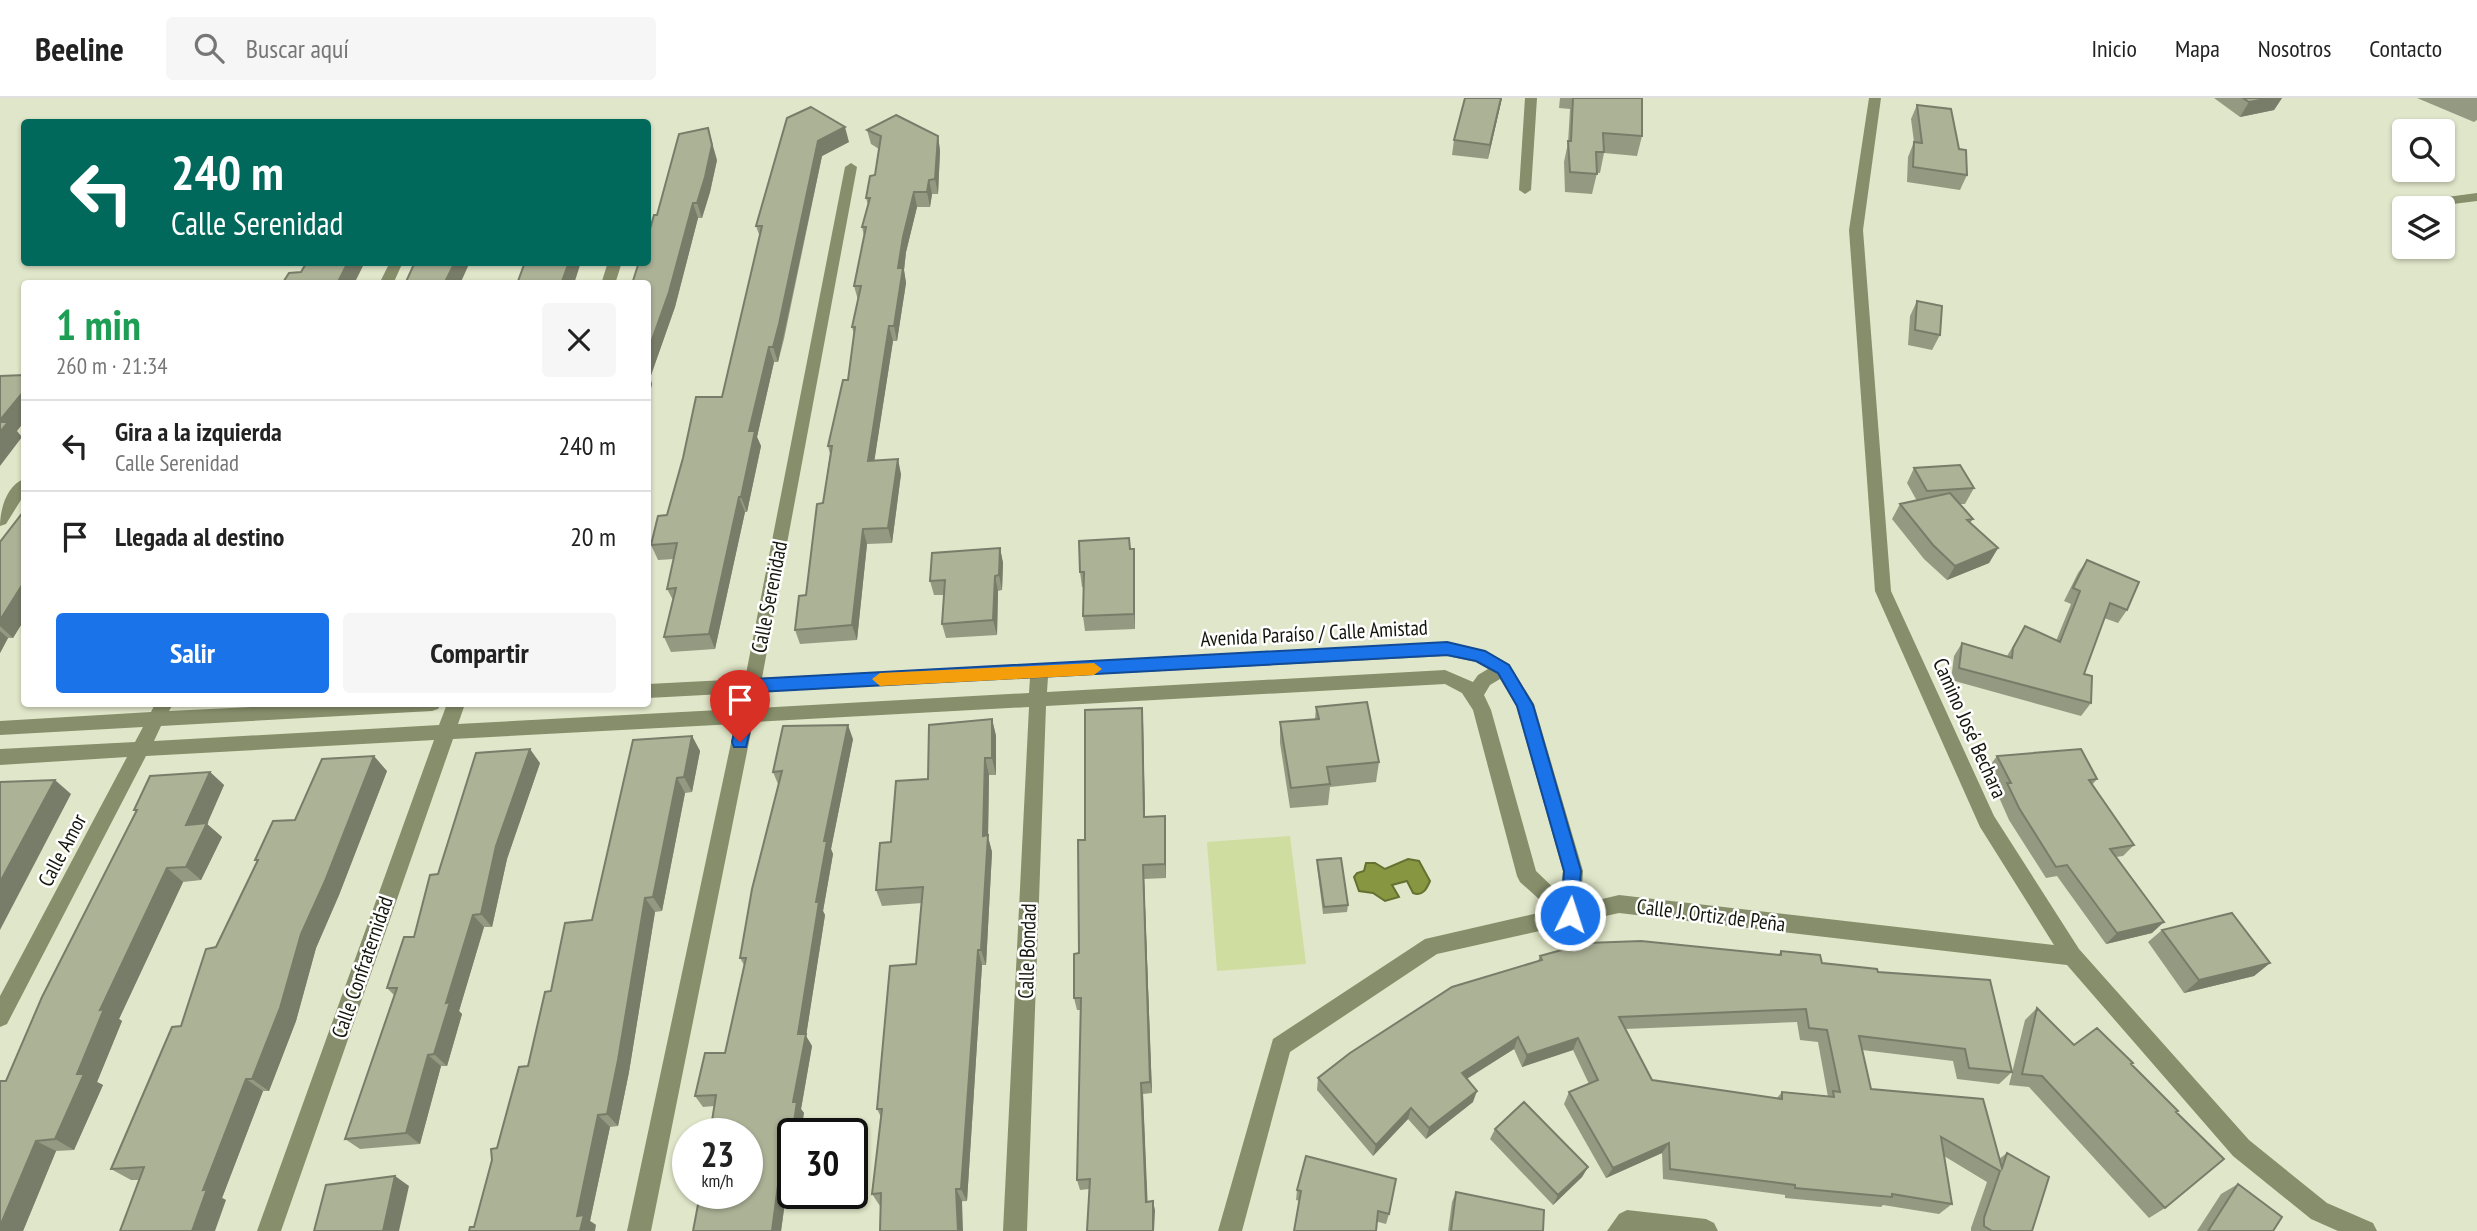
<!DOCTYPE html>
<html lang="es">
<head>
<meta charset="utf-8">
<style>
	body { margin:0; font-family:"PT Sans Narrow",sans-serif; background:#f6f6f6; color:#222; height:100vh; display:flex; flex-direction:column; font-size:26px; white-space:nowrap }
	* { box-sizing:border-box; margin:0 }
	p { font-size:23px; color:#767676 }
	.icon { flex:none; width:38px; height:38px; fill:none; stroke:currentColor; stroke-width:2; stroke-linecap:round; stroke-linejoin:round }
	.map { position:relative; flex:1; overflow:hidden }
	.drawer { position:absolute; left:21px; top:182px; width:630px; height:427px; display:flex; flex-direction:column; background:#fff; border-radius:7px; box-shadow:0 2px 5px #0004 }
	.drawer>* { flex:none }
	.guide { position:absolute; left:21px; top:21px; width:630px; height:147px; border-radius:7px; box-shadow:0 2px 5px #0004; background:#00695c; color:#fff; overflow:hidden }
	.fabs { position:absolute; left:2392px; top:21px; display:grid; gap:14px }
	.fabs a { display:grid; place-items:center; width:63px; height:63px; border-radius:7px; background:#fff; box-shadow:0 2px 5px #0004; font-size:35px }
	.speed { position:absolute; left:672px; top:1020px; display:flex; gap:14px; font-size:35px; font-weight:700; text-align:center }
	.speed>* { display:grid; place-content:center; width:91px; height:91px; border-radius:50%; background:#fff; box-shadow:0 2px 5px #0004; line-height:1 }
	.speed small { font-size:18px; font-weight:400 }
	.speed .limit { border:4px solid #111; border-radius:10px; background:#fff; color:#111 }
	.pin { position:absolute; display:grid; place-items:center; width:60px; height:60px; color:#fff; margin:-72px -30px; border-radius:50% 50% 50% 0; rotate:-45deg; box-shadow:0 0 7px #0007 }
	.pin .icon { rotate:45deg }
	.me { position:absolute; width:77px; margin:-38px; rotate:4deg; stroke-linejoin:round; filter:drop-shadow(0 0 5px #0008) }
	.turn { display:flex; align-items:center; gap:24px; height:147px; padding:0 35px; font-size:32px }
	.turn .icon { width:91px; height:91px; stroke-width:2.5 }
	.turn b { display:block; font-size:49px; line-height:60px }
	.round { display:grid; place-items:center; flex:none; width:74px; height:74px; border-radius:7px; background:#f6f6f6 }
	.overview { display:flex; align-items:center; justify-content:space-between; height:119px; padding:0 35px }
	h1 { font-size:42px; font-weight:800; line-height:52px; color:#1e9e55 }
	.button { display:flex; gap:14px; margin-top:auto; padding:14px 35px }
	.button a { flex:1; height:80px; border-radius:7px; background:#1a73e8; color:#fff; font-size:28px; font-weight:800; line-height:80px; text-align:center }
	.button a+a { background:#f6f6f6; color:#222 }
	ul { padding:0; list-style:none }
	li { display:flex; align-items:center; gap:21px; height:91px; padding:0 35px; border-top:2px solid #e0e0e0 }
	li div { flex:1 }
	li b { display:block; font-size:26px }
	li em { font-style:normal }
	header { display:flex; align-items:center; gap:42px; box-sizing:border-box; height:98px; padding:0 35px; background:#fff; border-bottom:2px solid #e0e0e0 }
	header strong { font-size:33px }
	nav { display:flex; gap:38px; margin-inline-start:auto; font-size:24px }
	.search { width:490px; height:63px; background:#f6f6f6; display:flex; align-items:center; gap:18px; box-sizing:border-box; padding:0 24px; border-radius:7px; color:#767676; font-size:26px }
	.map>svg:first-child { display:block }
	.green { fill:#d0dda0 }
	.water { fill:#879640; stroke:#657031; stroke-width:2 }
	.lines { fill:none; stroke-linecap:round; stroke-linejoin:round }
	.street { fill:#868e6b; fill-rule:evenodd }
	.wall { fill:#949981; fill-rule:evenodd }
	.shaded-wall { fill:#787d69 }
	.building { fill:#acb296; stroke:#787d69; stroke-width:2; fill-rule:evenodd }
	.route { fill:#1a73e8; stroke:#114b97; stroke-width:2 }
	.slow { fill:#f59e0b }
	.labels { text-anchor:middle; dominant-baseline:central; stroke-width:5; stroke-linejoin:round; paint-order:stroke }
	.street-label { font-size:21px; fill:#15170d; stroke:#fff }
</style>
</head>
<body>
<header>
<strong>Beeline</strong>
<div class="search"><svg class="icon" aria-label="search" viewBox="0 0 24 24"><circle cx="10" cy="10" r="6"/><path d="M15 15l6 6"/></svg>Buscar aquí</div>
<nav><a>Inicio</a><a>Mapa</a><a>Nosotros</a><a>Contacto</a></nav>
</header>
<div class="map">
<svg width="2477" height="1133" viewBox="0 0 2477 1133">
	<rect width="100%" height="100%" fill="#e0e6c9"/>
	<path class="green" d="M1290,738L1306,866L1217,873L1207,744Z"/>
	<path class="water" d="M1408,761L1419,763L1430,783C1427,790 1423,799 1413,795L1407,783L1392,787L1399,799L1385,803L1373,795L1359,793L1354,779L1357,775L1364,773L1366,765H1375L1385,771Z"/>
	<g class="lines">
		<path class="street" d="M1525,0H1537L1531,92L1525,96L1519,92Z
			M1869,0H1881L1863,132L1891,493L1994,718L2079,851L2249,1042L2327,1105L2373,1125L2377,1133H2338L2311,1121L2233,1058L2067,867L1619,815L1437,856L1290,954L1242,1133H1218L1273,941L1425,841L1551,812L1520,784L1517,778L1473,612L1462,595L1445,586L1046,608L1027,1133H1003L1029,609L753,624L651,1133H627L735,626L453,641L281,1133H257L434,642L146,658L7,926L0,929V898L127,659L0,667V651L135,644L143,629L0,637V623L151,614L155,606H173L169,613L312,606H441L438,611L432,613L161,628L154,643L439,627L447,606H465L458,626L738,611L742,595L648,600V586L745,581L845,69L851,65L857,69L762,580L1447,544L1486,553L1509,566L1534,606L1583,773L1581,806L1619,797L2054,847L1980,729L1875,493L1849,132ZM1447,558L1476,564L1488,571L1478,577L1473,584L1445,572L1047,594L1048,579ZM1030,580L1029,595L756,610L760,594ZM1500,581L1516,607L1563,773L1561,797L1536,773L1491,612L1484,597L1490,587Z
			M2477,95V103L2421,110L2411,107L2417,103Z
			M390,164H403L393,186H379Z
			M608,164H622L615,186H601Z
			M24,381V397L6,426L0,428C0,411 7,387 24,381Z
			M1627,1112L1706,1121L1714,1125L1718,1133H1607L1619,1116Z"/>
	</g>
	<path class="wall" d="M1465,0H1502L1488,61L1452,57L1454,42Z
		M1560,0H1642V38L1637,58L1604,55L1600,75H1597L1592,96L1565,94L1564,64L1568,45L1570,11L1559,10Z
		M2214,0H2282L2274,12L2240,19Z
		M2417,0H2477V22L2474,24Z
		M1917,7L1959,51L1967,77L1960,92L1907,84L1908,59L1914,44L1911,21Z
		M787,20L849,44L822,58L784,241L778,264H774L757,339L761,348L747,414H745L715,551L671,554L664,539L673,502L667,491L674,461L658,462L651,447L667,417L722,299L760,139L756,128Z
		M867,32L938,38L940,53L938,96H932L930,109H917L906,154L904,172L906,185L897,243H893L874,363L901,376L892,445L867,446L857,542L800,546L795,532L806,497L823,405L830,356L828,348L848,282L854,236L852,229L858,202L854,188L864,138L862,129L868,107L866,100L875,77L879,51L871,46Z
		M717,62L710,94L702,120H698L675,209L650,280L652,286L648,302V186L657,117Z
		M1917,203L1940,237L1932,252L1908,247L1910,218Z
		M1914,370L1974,390L1965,406H1960L1973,421L1970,425L1998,450L1989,465L1947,482L1924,461L1892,421L1900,406L1917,403L1907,385Z
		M24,413V522L13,540H8L0,555V444Z
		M1000,450L1003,465L1002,492L998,493L997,537L946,540L942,526L944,497H934L930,483Z
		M1130,451H1134L1135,466V531L1085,533L1083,518L1084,489H1082L1080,474Z
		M2087,462L2127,512L2118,525L2104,520L2084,576L2091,605L2081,618L1951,582L1954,558L1962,545L2007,558L2025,528L2056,543L2071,506L2064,503L2078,475Z
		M1316,609L1379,664L1376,684L1330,689L1328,707L1290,710L1280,645V624L1315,621Z
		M992,621L996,638V677H989L988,739L992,754L986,867H982L967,1103L880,1108L872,1096L881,1019L877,1011L916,866L922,805L882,808L876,792L928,681Z
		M1143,624L1145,719L1166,732V780L1144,781L1152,995L1143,996L1147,1104L1153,1103L1155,1113L1089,1091L1080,1092L1077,1082L1081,912H1077L1074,900L1079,855L1085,742Z
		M692,638L700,653L692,694L685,695L662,813L655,814L629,974L618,1028L610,1029L590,1123L596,1127L474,1129L497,1050L528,968L551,893L592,822Z
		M853,641L831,751L833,756L823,813L825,817L806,938L812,948L801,1011L804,1015L793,1036V1082H788L781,1133H693L714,1008L703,1009L695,998L725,955L744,867L740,860L778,686L773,674Z
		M1997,658L2097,681L2092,687L2134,747L2123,758L2116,759L2152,835L2106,846L2057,778L2046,780L2009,722L1998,697L2001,693L1988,670Z
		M540,665L507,761L492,829H484L459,913L462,916L447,968H441L420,1046L360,1051L345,1041L394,897L387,890L414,839L438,776Z
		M387,673L339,797L316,850L296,923L269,993H263L222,1100L226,1102L139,1082H131L111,1071L181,928L216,849L257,764L255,762L295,722Z
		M210,674L224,687L207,726L222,739L201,782L183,784L119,921L122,923L97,984L103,987L74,1052L56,1053L23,1133L6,983L136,714L134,712Z
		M1317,762L1348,807L1347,814L1323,816L1317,768Z
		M2162,832L2270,865L2254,878L2184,895L2148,844Z
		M1781,853L1822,865L1878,874L2012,974L1999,986L1957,981L1953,963L1862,952L1871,991L1999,1061L2007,1055L2032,1133H1971V1130L1987,1084L1944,1058L1952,1106L1939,1116L1883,1107L1881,1109L1785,1100V1097L1663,1081L1662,1055L1606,1080L1564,1006L1569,994L1589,986L1573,952L1522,969L1514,951L1467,981L1473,1004L1426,1041L1408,1021L1373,1058L1317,992L1318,980L1538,863L1540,858L1778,857ZM1797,924L1800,942L1818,944L1828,999L1782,994L1777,1000L1652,982L1625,931Z
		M2037,910L2074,947L2131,966L2176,1014L2165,1110L2149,1120L2029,989L2009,987L2025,922Z
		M1495,1031L1588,1069L1582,1079L1553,1107L1490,1041Z
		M2238,1086L2273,1133H2197L2221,1096Z
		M1297,1092L1389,1116L1386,1126L1296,1102Z
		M1456,1094L1543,1133H1448L1452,1104Z"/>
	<path class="shaded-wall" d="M1501,0H1502L1488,61L1490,47Z
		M2270,0H2282L2274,12L2240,19L2249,4Z
		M845,29L849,44L822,58L778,264L773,249L818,43Z
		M708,30L717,62L710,94L702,120L697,105Z
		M938,38L940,53L938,96L935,81Z
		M929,82L932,96L930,109L927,94Z
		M914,94L917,109L906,154L904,172L906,185L897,243L894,228L898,170L903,139Z
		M693,105L698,120L675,209L650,280L652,286L648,302V253Z
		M348,164H365L354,186H337Z
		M455,164H470L460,186H444Z
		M569,164H581L574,186H561Z
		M889,228L893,243L872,378L868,363Z
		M769,249L774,264L757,339L761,348L747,414L741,399L749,333Z
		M24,293V324L17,333L22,339L0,368V322Z
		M898,361L901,376L892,445L888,430Z
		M739,399L745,414L715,551L709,536Z
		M863,431L867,446L857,542L852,527Z
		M1000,450L1003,465L1002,492L999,477Z
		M1998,450L1989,465L1947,482L1955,468Z
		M1134,451L1135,466V531L1134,516Z
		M995,478L998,493L997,537L993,522Z
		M24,484V522L13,540L0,528V522Z
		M0,533L8,540L0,555Z
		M1142,610L1143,624L1145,732L1144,719Z
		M992,621L996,638V677L992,660Z
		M848,627L853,641L831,751L833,756L823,813L825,817L806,938L812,948L801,1011L804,1015L801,1036H793V1080L787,1071L798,936L824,743Z
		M692,638L700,653L692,694L684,679Z
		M530,651L540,665L507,761L492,829L481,816L496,748Z
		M374,658L387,673L339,797L316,850L296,923L269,993L252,981L301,836Z
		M985,660L989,677L988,739L992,754L986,867L981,852Z
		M210,674L224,687L207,726L222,739L201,782L186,769V727Z
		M677,680L685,695L662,813L653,799Z
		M55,682L71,696L0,832V784Z
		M1165,718L1166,732V780L1165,766Z
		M1143,767L1144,781L1152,995L1150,984Z
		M167,770L183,784L119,921L122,923L97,984L103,987L74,1052L55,1041L100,912Z
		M645,800L655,814L629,974L618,1028L607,1016Z
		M473,817L484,829L459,913L462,916L447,968L434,956L446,905Z
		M2164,824L2152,835L2106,846L2117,835Z
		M978,852L982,867L967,1103L961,1091Z
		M2270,865L2254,878L2184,895L2199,882Z
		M1518,939L1514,951L1458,986L1462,975Z
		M1578,940L1573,952L1522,969L1527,957Z
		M428,957L441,968L420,1046L406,1035Z
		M246,981L263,993L222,1100L226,1102L215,1133H192L203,1092Z
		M1141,985L1143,996L1148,1113L1146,1104Z
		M1477,993L1473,1004L1426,1041L1429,1030Z
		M1411,1010L1408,1021L1373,1058L1376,1047Z
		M598,1017L610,1029L590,1123L596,1127L595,1133H580L577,1118Z
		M36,1043L56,1053L23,1133H0V1128Z
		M1669,1045L1662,1055L1606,1080L1613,1070Z
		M1588,1069L1582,1079L1553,1107L1558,1097Z
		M780,1072L788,1082L781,1133H772Z
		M395,1078L409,1088L399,1133H383Z
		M956,1091L962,1103L963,1133H958Z
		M1153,1103L1155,1113L1154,1133H1153Z"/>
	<path class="building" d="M1465,0H1501L1490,47L1454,42Z
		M1573,0H1642V38L1603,35L1604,54H1596L1597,76L1570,74L1568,43H1571Z
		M2243,0H2270L2249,4Z
		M1917,7L1951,11L1959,51L1966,52L1967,77L1913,69L1914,44L1922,45Z
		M811,9L845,29L818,43L779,226L773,249H769L749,333H755L741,399H739L709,536L664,539L676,490L667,491L677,445L651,447L658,418L667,417L683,360L696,299H722L762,128H756L787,20Z
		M896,17L938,38L935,81L929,82L927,94H914L903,139L898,170H903L894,228H889L868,363L898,361L888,430L863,431L852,527L795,532L799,498L806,497L817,406L823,405L832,348H828L843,282H848L855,229H852L861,188H854L866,129H862L870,100H866L870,78L875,77L881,38L867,32Z
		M708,30L712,47L705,79L697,105H693L669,194L648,253V186H632L639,164H648V138L654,117H657L679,36Z
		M307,164H348L337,186H282L289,175L301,174Z
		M415,164H455L444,186H405Z
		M525,164H569L561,186H517Z
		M1917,203L1942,208L1940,237L1915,232Z
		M24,277V293L0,322V278Z
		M0,324H8L0,334Z
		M1960,367L1974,390L1927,393L1914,370Z
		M1950,395L1973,421L1967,422L1998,450L1955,468L1933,447L1900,406Z
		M24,413V484L0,522V444Z
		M1129,440L1130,451H1134V516L1083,518L1084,474H1080L1079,443Z
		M1000,450L999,477L995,478L993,522L942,526L945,482L930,483L932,455Z
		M2087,462L2139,484L2127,512L2110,505L2084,576L2092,578L2091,605L1959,570L1962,545L2012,560L2013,550L2025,528L2060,544L2080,493L2073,490Z
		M1367,604L1379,664L1327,669L1330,686L1291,690L1280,624L1319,621L1316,609Z
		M1142,610L1144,719L1165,718V766L1143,767L1150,984L1141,985L1146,1104L1153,1103V1133H1087L1090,1081L1077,1082L1081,900H1074V856L1079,855L1078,742H1085V612Z
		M992,621V660H985L983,738L988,737L981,852H978L961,1091H956L958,1133H880L881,1095L872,1096L882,1011H877L890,868L916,866L923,789L876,792L880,745L891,744L896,683L928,681L929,627Z
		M848,627L824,743H827L816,804H819L798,936H806L793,1004H797L787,1071L780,1072L772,1133H693L700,1096H747V1036H710L716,997L695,998L705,955H725L746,860H740L752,791L782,673L773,674L783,628Z
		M692,638L684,679L677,680L653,799L645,800L618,962L607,1016L598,1017L577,1118L584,1117L580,1133H469L470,1129H474L492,1062L491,1051L497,1050L519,969L528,968L545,894L551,893L565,825L592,822L633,642Z
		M530,651L496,748L481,816L473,817L446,905L450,904L434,956L428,957L406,1035L345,1041L397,890H387L404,839H414L430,777L438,776L476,655Z
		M2081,651L2097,681L2089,682L2134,747L2110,751L2164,824L2117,835L2067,767L2056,769L2019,710L2007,685H2011L1997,658Z
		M374,658L325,783L301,836L280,910L252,981H246L203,1092L207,1091L192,1133H120L144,1069L111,1071L172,929L181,928L206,851L216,849L258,762H255L273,723L295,722L322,661Z
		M210,674L186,727L207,725L186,769L167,770L100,912L104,911L77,976H84L55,1041L36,1043L0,1128V983H6L42,899L137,712H134L150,678Z
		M55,682L0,784V684Z
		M1341,760L1348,807L1324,809L1317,762Z
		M2232,815L2270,865L2199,882L2162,832Z
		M1641,843L1781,857V853L1820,857L1822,865L1877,871L1878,874L1990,882L2012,974L1969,970L1965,951L1859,938L1871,991L1983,1001L2002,1070L2007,1055L2049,1079L2032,1133H1992L1984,1128V1120L2000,1073L1941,1039L1952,1106L1892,1096V1099L1795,1090V1087L1670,1071L1669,1045L1613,1070L1569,994L1598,982L1578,940L1527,957L1518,939L1462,975L1477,993L1429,1030L1411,1010L1376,1047L1318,980L1350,955L1452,889L1542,862L1540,858L1587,845ZM1806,911L1809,930L1827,932L1840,994L1833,993L1834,999L1782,994V1001L1652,982L1619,919Z
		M2037,910L2074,947L2097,930L2133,965L2131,966L2178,1013L2176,1014L2224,1061L2165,1110L2042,978L2022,976Z
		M1524,1004L1588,1069L1558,1097L1495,1031Z
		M1306,1058L1396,1081L1389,1116L1378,1113L1376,1133H1294L1301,1093L1297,1092Z
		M395,1078L383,1133H314L326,1087Z
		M2238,1086L2282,1119L2273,1133H2208Z
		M1456,1094L1544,1112L1543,1133H1451Z"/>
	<path class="route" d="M1447,544L1485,553L1509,567L1533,607L1581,773L1576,823L1570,825L1563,823L1561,817L1564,773L1517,608L1498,575L1476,563L1447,557L759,594L746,649H734L732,644L744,588L752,581Z"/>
	<path class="slow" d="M1094,565L1102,571L1094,577L880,588L872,581L880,575Z"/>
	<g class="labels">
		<g class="street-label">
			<text transform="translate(769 499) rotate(-79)">Calle Serenidad</text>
			<text transform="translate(1314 535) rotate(-3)">Avenida Paraíso / Calle Amistad</text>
			<text transform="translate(1970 630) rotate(66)">Camino José Bechara</text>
			<text transform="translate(62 752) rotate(-62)">Calle Amor</text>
			<text transform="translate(1711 817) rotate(7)">Calle J. Ortiz de Peña</text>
			<text transform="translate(1027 853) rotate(-88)">Calle Bondad</text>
			<text transform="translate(362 869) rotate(-71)">Calle Confraternidad</text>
		</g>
	</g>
</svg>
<div class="fabs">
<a><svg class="icon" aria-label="search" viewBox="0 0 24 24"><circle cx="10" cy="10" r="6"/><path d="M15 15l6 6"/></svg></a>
<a><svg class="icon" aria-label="layers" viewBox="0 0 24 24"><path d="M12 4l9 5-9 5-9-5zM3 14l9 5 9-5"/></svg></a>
</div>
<div class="speed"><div>23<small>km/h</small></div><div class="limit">30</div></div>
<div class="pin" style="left:740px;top:644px;background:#d93025"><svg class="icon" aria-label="arrive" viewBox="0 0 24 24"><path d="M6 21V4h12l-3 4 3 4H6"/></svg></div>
<svg class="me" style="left:1570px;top:817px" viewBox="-20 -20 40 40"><circle r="17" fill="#1a73e8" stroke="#fff" stroke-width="3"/><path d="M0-11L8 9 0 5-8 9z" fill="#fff"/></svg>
<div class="guide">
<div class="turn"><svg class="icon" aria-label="left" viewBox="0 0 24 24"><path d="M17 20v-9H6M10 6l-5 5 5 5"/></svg><div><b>240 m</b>Calle Serenidad</div></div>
</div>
<section class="drawer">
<div class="overview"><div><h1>1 min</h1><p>260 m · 21:34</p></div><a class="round"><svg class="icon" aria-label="close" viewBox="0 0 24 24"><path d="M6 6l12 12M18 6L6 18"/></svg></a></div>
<ul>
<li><svg class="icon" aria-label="left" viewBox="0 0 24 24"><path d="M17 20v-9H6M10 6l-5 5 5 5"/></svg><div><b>Gira a la izquierda</b><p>Calle Serenidad</p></div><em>240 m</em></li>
<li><svg class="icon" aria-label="arrive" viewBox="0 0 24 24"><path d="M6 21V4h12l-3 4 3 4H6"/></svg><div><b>Llegada al destino</b></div><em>20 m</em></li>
</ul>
<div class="button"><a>Salir</a><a>Compartir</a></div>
</section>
</div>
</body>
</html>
